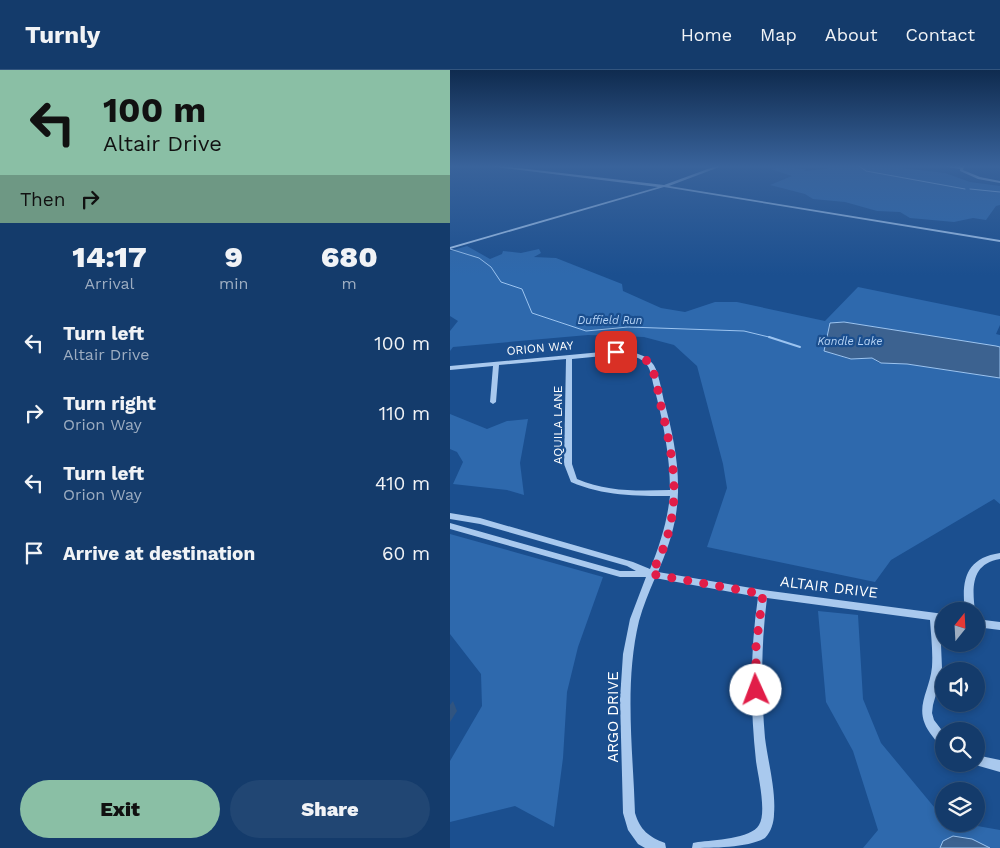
<!DOCTYPE html>
<html lang="en">
<head>
<meta charset="utf-8">
<style>
	body { margin:0; font-family:"Work Sans",sans-serif; background:#214673; color:#f1f3f6; height:100vh; display:flex; flex-direction:column; font-size:19px; white-space:nowrap }
	* { box-sizing:border-box; margin:0 }
	p { font-size:16px; color:#9dadc1 }
	.icon { flex:none; width:28px; height:28px; fill:none; stroke:currentColor; stroke-width:2; stroke-linecap:round; stroke-linejoin:round }
	.map { position:relative; flex:1; overflow:hidden }
	.drawer { display:flex; flex-direction:column; background:#143b6b; width:450px }
	.drawer>* { flex:none }
	.banner { background:#8abfa5; color:#111; overflow:hidden }
	.needle { width:32px; rotate:18deg }
	.controls { position:absolute; left:485px; top:532px; display:grid; gap:10px }
	.controls a { display:grid; place-items:center; width:50px; height:50px; border-radius:50%; background:#143b6b; box-shadow:0 2px 8px #0003,0 0 0 1px #33557e; font-size:25px }
	.pin { position:absolute; display:grid; place-items:center; width:42px; height:42px; color:#fff; margin:-21px; border-radius:10px; box-shadow:0 2px 8px #0006 }
	.me { position:absolute; width:55px; margin:-28px; rotate:358deg; stroke-linejoin:round; filter:drop-shadow(0 0 4px #0008) }
	.turn { display:flex; align-items:center; gap:18px; height:105px; padding:0 20px; font-size:22px }
	.turn .icon { width:65px; height:65px; stroke-width:2.5 }
	.turn b { display:block; font-size:35px; line-height:42px }
	.then { display:flex; align-items:center; height:48px; padding:0 20px; background:#0003; gap:10px; font-size:19px }
	.eta { display:flex; justify-content:space-evenly; align-items:center; height:85px; text-align:center }
	.eta b { font-size:30px; font-weight:800; line-height:35px }
	.cta { display:flex; gap:10px; margin-top:auto; padding:10px 20px }
	.cta a { flex:1; height:58px; border-radius:30px; background:#8abfa5; color:#111; font-size:20px; font-weight:800; line-height:58px; text-align:center }
	.cta a+a { background:#214673; color:#f1f3f6 }
	ul { padding:0; list-style:none }
	li { display:flex; align-items:center; gap:15px; height:70px; padding:0 20px }
	li div { flex:1 }
	li b { display:block; font-size:19px }
	li em { font-style:normal }
	header { display:flex; align-items:center; gap:30px; box-sizing:border-box; height:70px; padding:0 25px; background:#143b6b; border-bottom:1px solid #33557e }
	header strong { font-size:24px }
	nav { display:flex; gap:28px; margin-inline-start:auto; font-size:18px }
	main { display:flex; flex:1; min-height:0 }
	.map>svg:first-child { display:block }
	.green { fill:#2e69ad }
	.water { fill:#3c6290; stroke:#9cc4f0 }
	.lines { fill:none; stroke-linecap:round; stroke-linejoin:round }
	.stream-far1 { stroke:#9cc4f0; stroke-width:1 }
	.stream { stroke:#9cc4f0; stroke-width:2 }
	.minor { fill:#a9c9ee; fill-rule:evenodd }
	.shaded-wall { fill:#305480 }
	.route { stroke:#e11d48; stroke-width:9; stroke-dasharray:0 16.2 }
	.labels { text-anchor:middle; dominant-baseline:central; stroke-width:4.5; stroke-linejoin:round; paint-order:stroke }
	.far-water-label { font-size:11px; font-style:italic; fill:#b5d3f5; stroke:#1b4f8f }
	.street-label { font-size:12px; fill:#fff; stroke:#1b4f8f }
	.near-street-label { font-size:15px; fill:#fff; stroke:#1b4f8f }
</style>
</head>
<body>
<header>
<strong>Turnly</strong>
<nav><a>Home</a><a>Map</a><a>About</a><a>Contact</a></nav>
</header>
<main>
<section class="drawer">
<div class="banner">
<div class="turn"><svg class="icon" aria-label="left" viewBox="0 0 24 24"><path d="M17 20v-9H6M10 6l-5 5 5 5"/></svg><div><b>100 m</b>Altair Drive</div></div>
<div class="then">Then<svg class="icon" aria-label="right" viewBox="0 0 24 24"><path d="M7 20v-9h11M14 6l5 5-5 5"/></svg></div>
</div>
<div class="eta">
<div><b>14:17</b><p>Arrival</p></div>
<div><b>9</b><p>min</p></div>
<div><b>680</b><p>m</p></div>
</div>
<ul>
<li><svg class="icon" aria-label="left" viewBox="0 0 24 24"><path d="M17 20v-9H6M10 6l-5 5 5 5"/></svg><div><b>Turn left</b><p>Altair Drive</p></div><em>100 m</em></li>
<li><svg class="icon" aria-label="right" viewBox="0 0 24 24"><path d="M7 20v-9h11M14 6l5 5-5 5"/></svg><div><b>Turn right</b><p>Orion Way</p></div><em>110 m</em></li>
<li><svg class="icon" aria-label="left" viewBox="0 0 24 24"><path d="M17 20v-9H6M10 6l-5 5 5 5"/></svg><div><b>Turn left</b><p>Orion Way</p></div><em>410 m</em></li>
<li><svg class="icon" aria-label="arrive" viewBox="0 0 24 24"><path d="M6 21V4h12l-3 4 3 4H6"/></svg><div><b>Arrive at destination</b></div><em>60 m</em></li>
</ul>
<div class="cta"><a>Exit</a><a>Share</a></div>
</section>
<div class="map">
<svg width="550" height="778" viewBox="0 0 550 778">
	<rect width="100%" height="100%" fill="#1b4f8f"/>
	<path class="green" d="M380,96H456L451,98L495,103L520,112L550,116V135L546,136L536,150L523,148L504,152L460,148L450,142L427,141L395,132L363,129L355,124L320,115L342,106L321,99L331,97L356,99L354,101L376,99Z
		M17,176L40,189L52,184L53,181L71,183L89,179L91,183L84,187L106,188L172,214L173,221L211,238L235,242L265,232H287L375,251L408,217L550,246V255L546,264L550,265V277L394,252L380,254L375,281L399,289L422,288L429,293L457,294L550,308V434L544,429L441,490L425,512L257,477L277,418L273,394L247,296L224,275L194,267L138,265L3,277L0,281V261L8,251L0,246V181Z
		M0,344L37,359L57,351L78,349L70,393L74,425L57,420L3,414L13,392L7,382L0,379Z
		M0,464L153,507L128,577L117,622L113,688L104,757L65,736L0,752V691L32,636L31,604L0,564Z
		M368,541L408,545L413,629L431,673L494,749V754H516L550,760V778H413L428,760L403,681L376,632Z"/>
	<path class="water" d="M394,252L546,276L550,277V308L457,294L431,293L422,288L401,289L374,281L380,253Z
		M503,766L522,769L540,778H490L493,771Z"/>
	<g class="lines">
		<path class="stream-far1" d="M409,96L416,101L515,119
			M520,119L550,122
			M0,179L29,188L41,197L51,212L72,219L82,243L136,261L178,257L294,261L323,268"/>
		<path class="stream" d="M319,267L350,277"/>
		<path class="minor" d="M37,96H51L214,115L266,96H272L219,116L550,170V172L214,117L0,179V177L208,117Z
			M491,96H514L513,100L530,107L550,111V113L528,109L510,101V99Z
			M173,280C184,283 196,284 203,294C208,300 212,322 214,331C224,367 232,406 226,444C223,464 216,483 208,502L313,520L494,544V552L490,551L492,598L490,610L483,635L482,643L484,650L494,663V677C489,675 486,671 483,667C461,640 479,625 482,597C483,581 481,565 480,550L317,528C311,575 311,621 315,668C318,692 326,720 324,744C324,752 321,762 315,768C299,778 262,778 242,778L243,773L248,772C263,770 301,769 309,755C317,742 308,706 306,691C300,636 300,581 308,527L205,508C199,522 193,536 189,551C174,614 183,680 185,743C190,760 199,767 215,773L216,778H195L188,774L178,760L173,743L170,629L173,584L180,549L196,507H170L0,459V453L170,501H186L177,496L30,454L0,449V443L30,448L183,492L200,499C210,475 217,452 220,426C186,426 153,426 121,412L114,394L116,289L49,295L46,332L43,334L40,332L43,296L0,300V296ZM173,284C182,286 191,287 197,295C201,300 202,310 204,317C213,351 220,385 220,420C188,421 157,422 127,409L122,394V289Z
			M550,483V489C521,494 522,517 525,541H515C511,510 516,488 550,483Z
			M526,549L550,552V560L526,557Z
			M526,685L550,690V702L522,694H526Z"/>
	</g>
	<path class="shaded-wall" d="M3,631L7,641L0,652V635Z"/>
	<linearGradient id="sky" x2="0" y2="1"><stop stop-color="#0f2b4f"/><stop offset="0.47" stop-color="#39639b"/><stop offset="1" stop-color="#39639b" stop-opacity="0"/></linearGradient>
	<rect width="550" height="205" fill="url(#sky)"/>
	<g class="lines">
		<path class="route" d="M166,282L185,284L199,292C206,305 208,322 211,336C226,398 234,446 201,504L313,524L306,576V620"/>
	</g>
	<g class="labels">
		<g class="far-water-label">
			<text x="160" y="250">Duffield Run</text>
			<text x="400" y="271">Kandle Lake</text>
		</g>
		<g class="street-label">
			<text transform="translate(90 278) rotate(-5)">ORION WAY</text>
			<text transform="translate(108 355) rotate(-90)">AQUILA LANE</text>
		</g>
		<g class="near-street-label">
			<text transform="translate(379 517) rotate(7)">ALTAIR DRIVE</text>
			<text transform="translate(163 647) rotate(-90)">ARGO DRIVE</text>
		</g>
	</g>
</svg>
<div class="controls">
<a><svg class="needle" viewBox="-14 -14 28 28"><path d="M0-13l5 13h-10z" fill="#e53935"/><path d="M0 13l5-13h-10z" fill="#9dadc1"/></svg></a>
<a><svg class="icon" aria-label="sound" viewBox="0 0 24 24"><path d="M4 9h4l5-4v14l-5-4H4zM17 9q2 3 0 6"/></svg></a>
<a><svg class="icon" aria-label="search" viewBox="0 0 24 24"><circle cx="10" cy="10" r="6"/><path d="M15 15l6 6"/></svg></a>
<a><svg class="icon" aria-label="layers" viewBox="0 0 24 24"><path d="M12 4l9 5-9 5-9-5zM3 14l9 5 9-5"/></svg></a>
</div>
<div class="pin" style="left:166px;top:282px;background:#d93025"><svg class="icon" aria-label="arrive" viewBox="0 0 24 24"><path d="M6 21V4h12l-3 4 3 4H6"/></svg></div>
<svg class="me" style="left:306px;top:620px" viewBox="-20 -20 40 40"><circle r="19" fill="#fff"/><path d="M0-13L10 11 0 6-10 11z" fill="#e11d48"/></svg>
</div>
</main>
</body>
</html>
